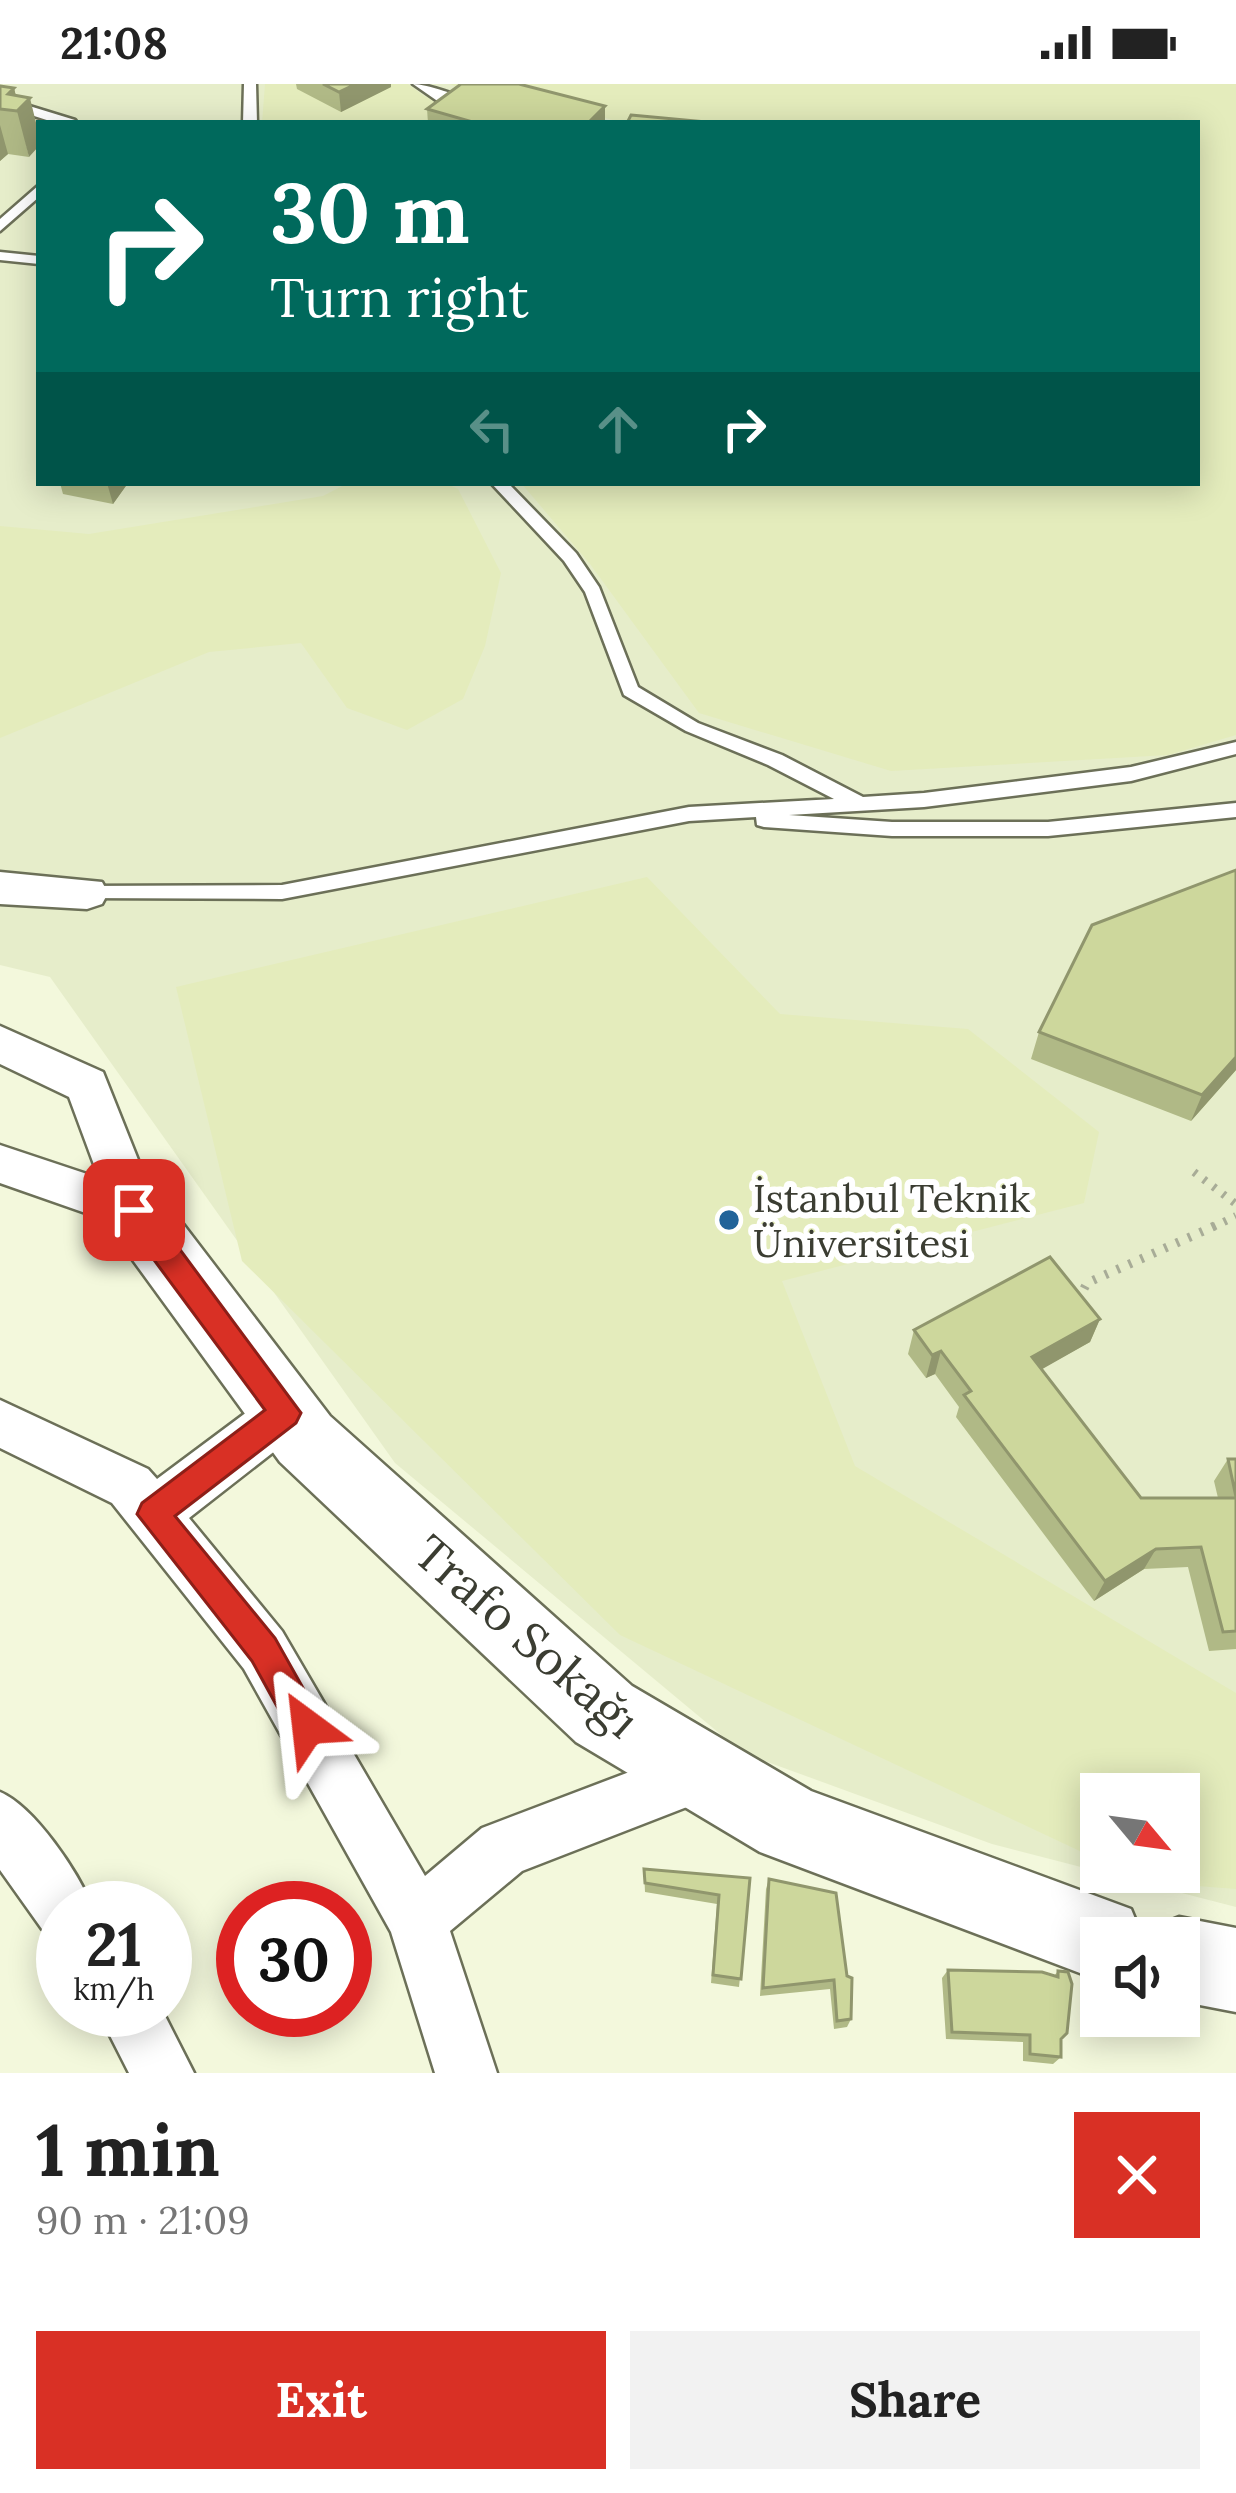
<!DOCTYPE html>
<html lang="en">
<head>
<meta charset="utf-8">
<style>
	body { margin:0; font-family:Lora,serif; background:#f2f2f2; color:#222; height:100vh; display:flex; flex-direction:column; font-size:45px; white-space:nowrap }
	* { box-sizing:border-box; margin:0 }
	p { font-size:39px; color:#767676 }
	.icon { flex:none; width:66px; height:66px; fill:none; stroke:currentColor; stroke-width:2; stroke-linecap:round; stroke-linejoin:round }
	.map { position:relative; height:1989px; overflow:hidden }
	.drawer { display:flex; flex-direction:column; background:#fff; flex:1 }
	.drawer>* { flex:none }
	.hud { position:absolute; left:36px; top:36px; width:1164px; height:366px; border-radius:0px; box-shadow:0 6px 30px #0003; background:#00695c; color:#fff; overflow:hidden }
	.needle { width:78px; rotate:119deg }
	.fabs { position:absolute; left:1080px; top:1689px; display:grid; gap:24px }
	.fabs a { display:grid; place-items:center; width:120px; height:120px; border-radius:0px; background:#fff; box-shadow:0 6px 30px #0003; font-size:60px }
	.speed { position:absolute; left:36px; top:1797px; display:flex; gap:24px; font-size:60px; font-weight:700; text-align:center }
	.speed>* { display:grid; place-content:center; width:156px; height:156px; border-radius:50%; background:#fff; box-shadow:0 6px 30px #0003; line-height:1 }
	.speed small { font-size:30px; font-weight:400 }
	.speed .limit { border:18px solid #d22; background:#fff; color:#111 }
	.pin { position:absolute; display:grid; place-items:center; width:102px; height:102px; color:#fff; margin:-51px; border-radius:24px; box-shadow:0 6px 18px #0006 }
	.me { position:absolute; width:132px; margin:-66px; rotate:330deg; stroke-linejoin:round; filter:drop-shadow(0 0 9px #0008) }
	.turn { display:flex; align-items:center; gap:42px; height:252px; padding:0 36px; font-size:54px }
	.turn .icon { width:156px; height:156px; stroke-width:2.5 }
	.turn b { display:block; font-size:84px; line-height:102px }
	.lanes { display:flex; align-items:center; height:114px; padding:0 36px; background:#0003; justify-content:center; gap:60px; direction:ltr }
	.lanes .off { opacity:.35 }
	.round { display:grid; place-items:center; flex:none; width:126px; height:126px; border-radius:0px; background:#f2f2f2 }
	.summary { display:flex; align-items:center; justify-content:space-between; height:204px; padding:0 36px }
	h1 { font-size:72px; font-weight:700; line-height:90px }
	.button { display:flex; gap:24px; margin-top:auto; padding:24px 36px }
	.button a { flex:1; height:138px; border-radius:0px; background:#d93025; color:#fff; font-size:48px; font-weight:700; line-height:138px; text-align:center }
	.button a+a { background:#f2f2f2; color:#222 }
	.status { display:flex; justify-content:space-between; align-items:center; height:84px; padding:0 60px; background:#fff; direction:ltr }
	.status svg { height:33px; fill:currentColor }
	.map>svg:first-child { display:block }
	.built { fill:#e6edca; fill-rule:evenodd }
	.green { fill:#e4ecbc }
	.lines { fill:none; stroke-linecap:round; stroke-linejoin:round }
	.lane-casing { stroke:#6c7058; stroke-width:5 }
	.street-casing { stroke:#6c7058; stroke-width:5 }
	.secondary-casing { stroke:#6c7058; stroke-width:5 }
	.path-far1 { stroke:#a8ac97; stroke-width:8; stroke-dasharray:3 9; stroke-linecap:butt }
	.path { stroke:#a8ac97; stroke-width:9; stroke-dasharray:3 10; stroke-linecap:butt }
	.lane { fill:#fff; fill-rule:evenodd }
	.street { fill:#fff; fill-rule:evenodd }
	.secondary { fill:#fff; fill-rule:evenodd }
	.wall { fill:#b0b986 }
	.shaded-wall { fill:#90966d }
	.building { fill:#cdd79c; stroke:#90966d; stroke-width:3 }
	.route { fill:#d93025; stroke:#8d1f18; stroke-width:3 }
	.poi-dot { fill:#216399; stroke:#fff; stroke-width:4.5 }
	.labels { text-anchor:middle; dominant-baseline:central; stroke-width:12; stroke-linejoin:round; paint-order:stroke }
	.poi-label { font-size:39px; fill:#3b3d32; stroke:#fff; text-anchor:start }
	.near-street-label { font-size:48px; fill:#3b3d32; stroke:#fff }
</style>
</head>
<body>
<div class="status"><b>21:08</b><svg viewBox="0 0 49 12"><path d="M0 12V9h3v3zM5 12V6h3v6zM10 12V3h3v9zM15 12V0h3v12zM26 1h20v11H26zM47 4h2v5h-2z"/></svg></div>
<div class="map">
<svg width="1236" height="1989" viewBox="0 0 1236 1989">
	<rect width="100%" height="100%" fill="#f3f8dc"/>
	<path class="built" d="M0,0H1236V1823L992,1760L743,1669L395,1379L50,893L0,881ZM39,39H1197V399H39ZM1101,1710H1179V1788H1101Z"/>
	<path class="green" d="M265,0H408L424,12L463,23L447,39H262Z
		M449,0H1236V651L1168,671L891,687L699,629L590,480L521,399H1197V39H623L508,6L496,16Z
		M348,399H445L458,405L501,489L485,562L463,615L407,646L347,624L301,559L209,568L0,654V442L89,450L323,412Z
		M647,793L780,930L968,945L1099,1048L1084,1119L782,1197L855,1382L1236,1609V1805L1145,1798L1124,1788H1179V1710H1101V1777L620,1551L242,1177L176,903Z"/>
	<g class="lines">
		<defs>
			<path id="lane" d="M244,0H256L257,39H243Z
				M413,0C427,0 461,12 475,19L468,23L436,16Z
				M0,13L75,36L77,39H56L0,21Z
				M39,101V113L0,147V135Z
				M0,168L39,172V180L0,176Z
				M491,399H508L576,469L599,503L638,603L698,639L782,671L863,713L924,709L1131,683L1236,658V670L1131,697L924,723L789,731L892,738H1048L1236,719V733L1048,752H892L764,743L757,741L756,733L689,737L282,815L80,814L77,809L87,802L282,801L689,723L834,715L768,681L686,647L624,611L585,508L564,477Z"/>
			<path id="street" d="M0,788L102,798L108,809L102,820L87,825L0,820Z
				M0,942L103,988L158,1126L151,1140L134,1146L0,1099V1061L99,1094L69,1013L0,980Z
				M285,1306L303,1313L310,1329L303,1345L189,1434L282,1547L425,1792L482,1744L703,1660L723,1669L732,1689L723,1709L522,1787L450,1847L497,1989H435L391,1848L244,1585L112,1419L0,1364V1316L148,1385L157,1395L267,1313Z
				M0,1708C35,1723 78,1788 93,1824H63V1854L42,1845L0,1786Z
				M97,1926H162L194,1989H129Z"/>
			<path id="secondary" d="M134,1098L157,1106L330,1332L632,1602L811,1707L1131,1825L1143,1854H1101V1897L760,1768L576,1658L280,1378L111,1146L101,1126L111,1106Z
				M1179,1833L1236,1844V1928L1179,1917V1854H1145L1149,1845Z"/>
		</defs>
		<use href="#lane" class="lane-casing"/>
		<use href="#street" class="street-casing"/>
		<use href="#secondary" class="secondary-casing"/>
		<path class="path-far1" d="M1194,1088L1236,1120
			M1213,1143L1236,1132"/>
		<path class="path" d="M1078,1216L1087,1199L1219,1140"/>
		<use href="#lane" class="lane"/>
		<use href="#street" class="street"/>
		<use href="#secondary" class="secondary"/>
	</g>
	<path class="wall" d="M296,0H391V3L341,28L297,5Z
		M0,2L14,4L29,73L8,70L0,77Z
		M605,22V39H428L427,25Z
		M60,399H128L113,420L63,410Z
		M1236,786V986L1191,1037L1031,975L1039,948Z
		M1100,1235L1090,1258L1041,1285L1141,1414H1218L1214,1397L1228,1375H1236V1565L1209,1567L1188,1483L1144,1485L1094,1517L956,1333L959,1323L935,1290L926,1294L908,1270L914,1246Z
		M644,1785L750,1794L739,1903L711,1899L717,1820L645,1808Z
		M769,1795L847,1892L851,1935L847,1943L834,1945L830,1905L760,1912L766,1805Z
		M948,1886L1054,1892L1058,1887L1061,1973L1053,1980L1023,1977V1958L946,1955L942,1894Z"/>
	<path class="shaded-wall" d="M356,0H391V3L341,28L339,8Z
		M14,4L19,24L30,14L39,51V62L29,73L17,27L8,10Z
		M605,22V39H588Z
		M0,41L8,70L0,77Z
		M107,399H128L113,420Z
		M1236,973V986L1191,1037L1202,1011Z
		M1100,1235L1090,1258L1023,1296L1032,1273Z
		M941,1267L935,1290L926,1294L932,1271Z
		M1156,1465L1144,1485L1094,1517L1105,1497Z"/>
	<path class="building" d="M323,0H356L339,8Z
		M461,0H519L605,22L588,39H476L427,25Z
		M0,2L14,4L8,10L30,14L17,27L0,25Z
		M631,31L717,39H627Z
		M1236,786V973L1202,1011L1039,948L1092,841Z
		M1050,1173L1100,1235L1032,1273L1141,1414H1236V1547L1223,1548L1201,1463L1156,1465L1105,1497L964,1311L971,1307L941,1267L932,1271L914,1246Z
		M1228,1375H1236V1413Z
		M644,1785L750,1794L741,1895L713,1891L719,1811L645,1799Z
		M769,1795L836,1809L847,1892L852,1894L851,1935L837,1937L834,1896L763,1904Z
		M948,1886L1042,1888L1058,1893V1887L1068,1888L1072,1900L1067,1949L1061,1955V1973L1030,1970V1951L952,1948Z"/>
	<path class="route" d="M134,1113L144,1117L301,1329L296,1339L175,1432L275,1554L325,1643L320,1655L308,1660L295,1655L252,1577L137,1430L142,1419L265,1326L123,1134L119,1126L123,1117Z"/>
	<circle class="poi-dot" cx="729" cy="1136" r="12"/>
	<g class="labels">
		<g class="poi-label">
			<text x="753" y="1114">İstanbul Teknik<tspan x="753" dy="45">Üniversitesi</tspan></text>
		</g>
		<g class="near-street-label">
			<text transform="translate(527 1552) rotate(41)">Trafo Sokağı</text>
		</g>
	</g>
</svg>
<div class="fabs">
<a><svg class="needle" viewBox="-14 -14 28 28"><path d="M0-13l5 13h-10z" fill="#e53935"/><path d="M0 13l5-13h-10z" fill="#767676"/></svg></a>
<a><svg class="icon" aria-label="sound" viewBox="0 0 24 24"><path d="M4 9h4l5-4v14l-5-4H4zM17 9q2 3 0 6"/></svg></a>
</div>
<div class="speed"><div>21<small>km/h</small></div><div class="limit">30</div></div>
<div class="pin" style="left:134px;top:1126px;background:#d93025"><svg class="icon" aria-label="arrive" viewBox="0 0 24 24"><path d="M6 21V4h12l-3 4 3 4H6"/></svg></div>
<svg class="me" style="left:308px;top:1643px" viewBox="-20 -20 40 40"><path d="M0-17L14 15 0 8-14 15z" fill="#d93025" stroke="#fff" stroke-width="4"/></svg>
<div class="hud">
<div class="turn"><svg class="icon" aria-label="right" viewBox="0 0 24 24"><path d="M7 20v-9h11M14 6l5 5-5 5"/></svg><div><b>30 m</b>Turn right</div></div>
<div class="lanes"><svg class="icon off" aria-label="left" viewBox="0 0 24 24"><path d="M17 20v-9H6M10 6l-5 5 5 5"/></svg><svg class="icon off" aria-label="ahead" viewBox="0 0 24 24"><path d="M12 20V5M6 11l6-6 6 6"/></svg><svg class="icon" aria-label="right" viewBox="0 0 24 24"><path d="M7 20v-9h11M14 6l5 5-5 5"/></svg></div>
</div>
</div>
<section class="drawer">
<div class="summary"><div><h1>1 min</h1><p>90 m · 21:09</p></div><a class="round" style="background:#d93025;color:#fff"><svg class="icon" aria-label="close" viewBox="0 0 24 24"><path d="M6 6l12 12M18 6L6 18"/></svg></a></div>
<div class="button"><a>Exit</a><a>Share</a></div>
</section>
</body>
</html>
